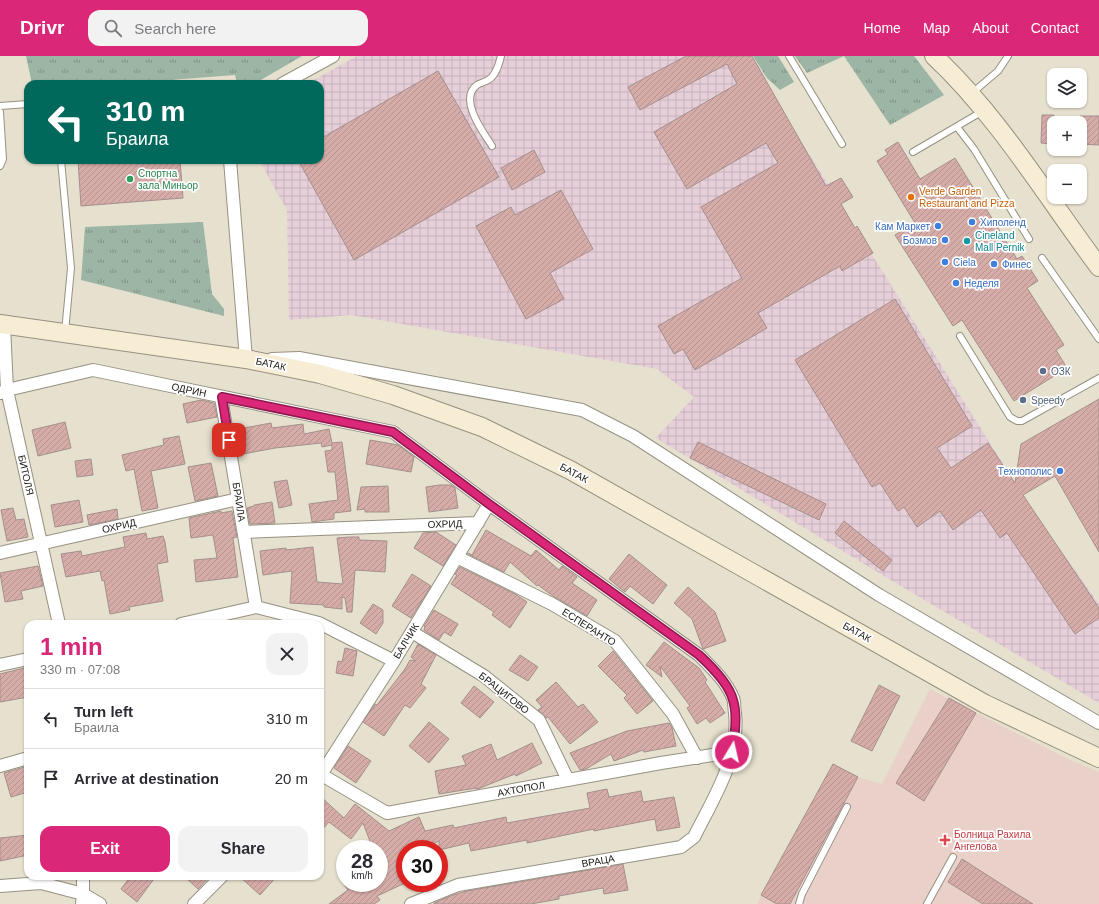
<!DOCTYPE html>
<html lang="en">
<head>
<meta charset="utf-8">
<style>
	body { margin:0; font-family:Helvetica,sans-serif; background:#f2f2f3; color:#2b2b33; height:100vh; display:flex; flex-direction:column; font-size:15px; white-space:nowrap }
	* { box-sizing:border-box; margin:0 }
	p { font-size:13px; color:#7c7c81 }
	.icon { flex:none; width:22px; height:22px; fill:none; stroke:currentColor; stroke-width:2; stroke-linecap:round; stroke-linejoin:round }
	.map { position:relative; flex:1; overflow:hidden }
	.panel { position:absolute; left:24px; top:564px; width:300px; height:260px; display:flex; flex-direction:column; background:#fff; border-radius:12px; box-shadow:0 1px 3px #0004 }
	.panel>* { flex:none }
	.banner { position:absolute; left:24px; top:24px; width:300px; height:84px; border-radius:12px; box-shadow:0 1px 3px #0004; background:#00695c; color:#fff; overflow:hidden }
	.buttons { position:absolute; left:1047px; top:12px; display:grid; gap:8px }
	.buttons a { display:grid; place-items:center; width:40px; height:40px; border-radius:8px; background:#fff; box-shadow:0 1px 3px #0004; font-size:20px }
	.speed { position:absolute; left:336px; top:784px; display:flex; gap:8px; font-size:20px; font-weight:700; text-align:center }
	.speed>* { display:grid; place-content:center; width:52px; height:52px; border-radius:50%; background:#fff; box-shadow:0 1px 3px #0004; line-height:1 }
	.speed small { font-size:10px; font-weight:400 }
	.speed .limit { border:6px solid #d22; background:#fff; color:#111 }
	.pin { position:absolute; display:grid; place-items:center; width:34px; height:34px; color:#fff; margin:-17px; border-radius:8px; box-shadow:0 2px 6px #0006 }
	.me { position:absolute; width:44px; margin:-22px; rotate:9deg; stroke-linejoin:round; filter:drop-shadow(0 0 3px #0008) }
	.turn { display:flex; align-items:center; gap:14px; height:84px; padding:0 16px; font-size:18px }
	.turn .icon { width:52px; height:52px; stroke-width:2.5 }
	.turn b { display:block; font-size:28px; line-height:34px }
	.round { display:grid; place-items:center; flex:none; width:42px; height:42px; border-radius:12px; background:#f2f2f3 }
	.head { display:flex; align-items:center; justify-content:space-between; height:68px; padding:0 16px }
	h1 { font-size:24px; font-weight:600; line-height:30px; color:#db2777 }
	.cta { display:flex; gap:8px; margin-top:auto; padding:8px 16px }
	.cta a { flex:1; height:46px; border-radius:12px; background:#db2777; color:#fff; font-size:16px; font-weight:600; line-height:46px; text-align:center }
	.cta a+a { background:#f2f2f3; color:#2b2b33 }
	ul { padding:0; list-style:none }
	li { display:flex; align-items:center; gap:12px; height:60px; padding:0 16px; border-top:1px solid #e1e1e2 }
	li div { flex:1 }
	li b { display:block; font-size:15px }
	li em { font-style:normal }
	header { display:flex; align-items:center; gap:24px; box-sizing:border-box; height:56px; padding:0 20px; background:#db2777; color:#fff }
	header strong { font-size:19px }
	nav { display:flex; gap:22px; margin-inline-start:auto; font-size:14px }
	.search { width:280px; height:36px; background:#f2f2f3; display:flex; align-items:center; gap:10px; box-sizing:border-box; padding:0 14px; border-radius:12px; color:#7c7c81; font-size:15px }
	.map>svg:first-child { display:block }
	.industrial { fill:url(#industrial-grid) }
	.medical { fill:#e9d0c8 }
	.grass { fill:url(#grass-tufts) }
	.building { fill:url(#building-hatch); stroke:#a48f8d }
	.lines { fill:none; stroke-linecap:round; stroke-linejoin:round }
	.lane-casing { stroke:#969181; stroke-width:8 }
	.street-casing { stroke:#969181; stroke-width:14 }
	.secondary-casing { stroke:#969181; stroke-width:20 }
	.lane { stroke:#fff; stroke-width:6 }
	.street { stroke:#fff; stroke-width:12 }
	.secondary { stroke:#f7ecd4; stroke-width:18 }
	.route-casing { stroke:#8e194d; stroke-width:10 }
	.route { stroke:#db2777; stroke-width:7 }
	.leisure-dot { fill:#2e9e5b; stroke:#fff; stroke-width:1.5 }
	.food-dot { fill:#e8710a; stroke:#fff; stroke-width:1.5 }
	.shop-dot { fill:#3f7fe0; stroke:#fff; stroke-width:1.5 }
	.culture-dot { fill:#0f9aa8; stroke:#fff; stroke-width:1.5 }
	.service-dot { fill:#5c6f8a; stroke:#fff; stroke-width:1.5 }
	.health-dot { fill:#e0444e; stroke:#fff; stroke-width:1.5 }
	.labels { text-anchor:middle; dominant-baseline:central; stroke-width:3.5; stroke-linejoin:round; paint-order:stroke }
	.leisure-label { font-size:10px; fill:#27864d; stroke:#fff; text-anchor:start }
	.food-label { font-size:10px; fill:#c56008; stroke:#fff; text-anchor:start }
	.shop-label { font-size:10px; fill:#366cbe; stroke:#fff; text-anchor:start }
	.culture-label { font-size:10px; fill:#0d838f; stroke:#fff; text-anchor:start }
	.street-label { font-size:10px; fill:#1a1812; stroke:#fff }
	.service-label { font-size:10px; fill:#4e5e75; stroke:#fff; text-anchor:start }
	.health-label { font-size:10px; fill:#be3a42; stroke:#fff; text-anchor:start }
</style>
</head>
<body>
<header>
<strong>Drivr</strong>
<div class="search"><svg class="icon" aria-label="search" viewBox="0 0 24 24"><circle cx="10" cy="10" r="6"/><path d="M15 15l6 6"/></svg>Search here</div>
<nav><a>Home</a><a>Map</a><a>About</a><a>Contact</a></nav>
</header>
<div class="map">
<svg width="1099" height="848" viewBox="0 0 1099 848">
	<defs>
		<pattern id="industrial-grid" width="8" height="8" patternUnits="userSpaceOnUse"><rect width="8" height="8" fill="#e7cfd9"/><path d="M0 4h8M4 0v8" fill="none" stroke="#c6b1b9"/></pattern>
		<pattern id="grass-tufts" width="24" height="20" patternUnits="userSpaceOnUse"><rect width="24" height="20" fill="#9db5a5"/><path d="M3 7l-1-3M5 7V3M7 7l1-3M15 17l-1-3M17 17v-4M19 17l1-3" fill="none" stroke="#7f9285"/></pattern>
		<pattern id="building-hatch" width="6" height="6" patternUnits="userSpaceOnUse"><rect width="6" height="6" fill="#d6aca8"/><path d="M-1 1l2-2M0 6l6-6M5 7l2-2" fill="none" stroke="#b79390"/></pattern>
	</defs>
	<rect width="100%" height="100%" fill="#e6e0ce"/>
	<path class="industrial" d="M357,0H750L789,66L1033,456L1099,548V647L889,523L656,382L694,341L657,313L351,259L289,264L287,154L259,104H320V28H307Z"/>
	<path class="medical" d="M930,633L976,657L1068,703L1099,716V848H757L761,839L833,708L858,721L882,728Z"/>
	<path class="grass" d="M26,0H302L254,28H237L235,19L119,28H32Z
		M753,0H778L794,26L780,34L767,22Z
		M795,0H844L807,17Z
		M844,0H914L944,39L890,69Z
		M203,166L212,238L224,253V260L81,224L85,171Z"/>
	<path class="building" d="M686,0H752L826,130L841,122L853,141L841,148L855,172L857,170L873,197L842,215L840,210L758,257L767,272L695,314L683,293L674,298L658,270L742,222L701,151L778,107L766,87L687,133L654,76L737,28L727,8L640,54L628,31Z
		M438,15L499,121L354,204L298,104H320V83Z
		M1042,59H1054V88L1041,87Z
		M1080,60H1099V89L1080,88Z
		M898,86L920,123L955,102L1017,203L1022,200L1038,225L1027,232L1064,289L1056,294L1067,312L1014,345L962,264L953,270L895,179L915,167L877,105L888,98L885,94Z
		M534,94L545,116L512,134L501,112Z
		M78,104H180L183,142L81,150Z
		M561,134L593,193L550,217L564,243L526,263L476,170L511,151L515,159Z
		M895,243L972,370L937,392L951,412L988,387L1015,427L1021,388L1099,343V496L1055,420L1023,439L1099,552V562L1075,578L1007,477L1000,482L981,454L953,474L940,455L917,471L904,451L898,455L880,427L872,431L795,304Z
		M201,344L214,347L217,361L187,367L183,348Z
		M65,366L71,392L38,400L32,374Z
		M271,367L272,372L303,368L304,378L329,373L332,387L342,386L351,455L334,457V463L312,466L309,448L338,444L335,416H328L325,395L332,394V389L322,391L321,387L275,392L243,398L239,373Z
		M179,380L185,408L151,415L158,452L142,455L134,413L126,415L122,399L164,389L163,383Z
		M370,384L398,389L414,401L411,416L366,408Z
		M698,386L826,448L819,464L690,402Z
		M91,403L93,419L77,421L75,405Z
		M211,407L218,440L195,445L188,411Z
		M287,424L292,449L279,452L274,426Z
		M439,429H451L455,432L458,452L429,456L426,431Z
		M388,430L389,456H365V453L357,454L361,431Z
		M79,444L83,466L55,471L51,449Z
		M272,446L275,467L250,468L247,452L254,450V449Z
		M13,452L16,464L24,463L28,481L7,485L1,454Z
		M117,453L118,463L89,469L87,459Z
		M221,455V457L232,455L237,481L233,482L238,521L196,526L194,504L217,502L213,479L191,482L189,462Z
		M844,465L892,504L883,515L835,477Z
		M486,474L531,500L536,494L559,514L562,510L577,521L572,527L597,544L587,560L553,540L538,529L537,530L510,506L504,516L468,498V497L472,499Z
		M436,476L456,489L443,510L414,492L423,477Z
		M146,477L147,483L163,480L165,486L168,506L157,508L163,545L129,551L130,554L110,558L104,524L102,525L100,515L66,521L61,498L81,495L82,500L125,491L123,481Z
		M350,481H359V484L387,485L385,516L355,514L352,556H347L345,542L342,541V553L324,551V549L290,547L292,515L263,519L260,495L286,492V494L313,491L317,526L343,528L337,482Z
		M629,498L667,529L653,548L630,530L625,536L609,523Z
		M38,510L43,530L21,535L23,543L5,546L0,517Z
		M460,511L515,538L527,546L510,572L492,559L494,556L451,528L457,519L455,518Z
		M412,518L431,530L411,562L392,550Z
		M688,531L715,556L726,585L703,593L692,563L674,547Z
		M373,548L383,554V567L376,578L360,567Z
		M434,554L458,568L451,580L444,576L439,584L424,574L425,571L424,570Z
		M664,586L699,612L707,624L705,626L725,657L710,667L706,662L697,668L687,652L690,650L660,610L662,621L646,609Z
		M418,588L436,599L421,628L426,632L410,652L405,649L384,680L363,666L375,648L377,649L405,613L410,604L416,605L411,601Z
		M345,592L357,595L353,620L336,617L338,605L342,606Z
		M613,595L653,645L637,658L624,642L627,639L598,610Z
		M520,599L538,611L528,625L509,614Z
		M28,611V641L0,646V618Z
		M556,626L578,651L583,648L598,666L570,688L548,661L546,662L538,654L542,651L536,644Z
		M879,629L900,640L872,695L851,685Z
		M474,630L494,646L480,662L461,647Z
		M949,642L976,657L924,745L896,727Z
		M429,666L449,683L429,707L409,690Z
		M669,667L672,672L676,690L644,696L643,694L614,705L611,698L586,713L580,714L570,697L627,675Z
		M532,687L542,707L516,720L515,718L480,732L476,733V732L439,738L435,715L466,709L462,700L491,688L497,704Z
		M348,690L371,705L356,727L334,712Z
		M833,708L858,721L790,848H777L761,839Z
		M28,710V736L11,741L4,717Z
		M607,733L609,741L641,735L643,746L674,741L680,771L657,775L655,763L594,775V773L527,787V784L471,795L469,787L439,794V785L421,793H405V827L377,840L380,844L374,848H329L348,834L343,827H379V793H373L363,767L351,783L329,766L320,776V740L344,762L355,748L389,775L419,761L425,775L453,769L454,772L506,761L507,767L590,752L587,737Z
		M28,779V799L0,805V782Z
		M962,803L1012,835L1033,848H983L948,826Z
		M623,808L628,834L604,838L603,832L559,840V843L531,848H434V847L453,839L467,835Z
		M131,820H147L153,824L137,846L121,833Z
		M184,820H210L198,833Z
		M239,820H277L260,839Z"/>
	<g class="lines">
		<defs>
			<path id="lane" d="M789,0L842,88
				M972,37L998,15L1008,0
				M0,50L28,48
				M0,56L3,103L0,110
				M957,71L974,93L1029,183
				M492,90C483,76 458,43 477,29C480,27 485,26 488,24C496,20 499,8 501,0
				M913,96L983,55
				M61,104L71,212L65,276
				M1042,202L1099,283
				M960,280L1010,361L1017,365H1022L1099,322
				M799,848L802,838L847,751
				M927,848L953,801"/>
			<path id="street" d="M282,28L333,0
				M230,104L246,303H253
				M4,269L7,334L59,568
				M272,303L299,302L582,354L633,380L879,539L1099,667
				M0,337L7,334L93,314L393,376L489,448L699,599C712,612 726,625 733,642C735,647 734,653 735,657C740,702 713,743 694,781L681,791L458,829L411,848
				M221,341L256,551
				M244,476L478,467
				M0,497L238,443
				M457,501L552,548L615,585L673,658L697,702
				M181,568L256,551L319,567L394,605
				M412,576L484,620L539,664L568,724
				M0,609L28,603
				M0,710L28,702
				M320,718L387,757L661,707L732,696
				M320,720L394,605L489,448
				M0,830L41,827L83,838L100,848
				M82,848L83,838V820
				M194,848L222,820"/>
			<path id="secondary" d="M934,0C999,61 1046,140 1099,211
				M0,268L246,303L320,318L393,339L482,371L570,414L985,648L1099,702"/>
		</defs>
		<use href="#lane" class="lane-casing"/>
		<use href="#street" class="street-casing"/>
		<use href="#secondary" class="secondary-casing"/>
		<use href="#lane" class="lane"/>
		<use href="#street" class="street"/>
		<use href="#secondary" class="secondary"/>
	</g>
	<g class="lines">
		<defs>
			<path id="route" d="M229,384L222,341L393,376L489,448L699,599C711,610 729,628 733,644C738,660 735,680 732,696"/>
		</defs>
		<use href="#route" class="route-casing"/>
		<use href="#route" class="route"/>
	</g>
	<circle class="leisure-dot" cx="130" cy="123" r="4"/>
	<circle class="food-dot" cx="911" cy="141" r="4"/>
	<g class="shop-dot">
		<circle cx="972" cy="166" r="4"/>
		<circle cx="938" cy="170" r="4"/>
		<circle cx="945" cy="184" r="4"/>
		<circle cx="945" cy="206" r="4"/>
		<circle cx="994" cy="208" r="4"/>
		<circle cx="956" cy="227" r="4"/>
		<circle cx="1060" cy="415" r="4"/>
	</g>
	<circle class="culture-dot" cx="967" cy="185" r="4"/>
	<g class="service-dot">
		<circle cx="1043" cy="315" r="4"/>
		<circle cx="1023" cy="344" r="4"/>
	</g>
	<path class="health-dot" d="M943 778h4v4h4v4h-4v4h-4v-4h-4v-4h4z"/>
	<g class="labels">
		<g class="leisure-label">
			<text x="138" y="117">Спортна<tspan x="138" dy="12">зала Миньор</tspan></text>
		</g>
		<g class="food-label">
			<text x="919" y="135">Verde Garden<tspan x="919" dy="12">Restaurant and Pizza</tspan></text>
		</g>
		<g class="shop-label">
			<text x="980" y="166">Хиполенд</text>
			<text x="930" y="170" text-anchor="end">Кам Маркет</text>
			<text x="937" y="184" text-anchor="end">Бозмов</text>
			<text x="953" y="206">Ciela</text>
			<text x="1002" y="208">Финес</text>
			<text x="964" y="227">Неделя</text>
			<text x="1052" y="415" text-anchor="end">Технополис</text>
		</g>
		<g class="culture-label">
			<text x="975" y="179">Cineland<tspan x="975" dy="12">Mall Pernik</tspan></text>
		</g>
		<g class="street-label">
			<text transform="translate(271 308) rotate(12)">БАТАК</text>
			<text transform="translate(189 334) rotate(12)">ОДРИН</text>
			<text transform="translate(574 417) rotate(28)">БАТАК</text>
			<text transform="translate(26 419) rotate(77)">БИТОЛЯ</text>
			<text transform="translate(239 446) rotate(81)">БРАИЛА</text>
			<text transform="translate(445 468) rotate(-2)">ОХРИД</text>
			<text transform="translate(119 470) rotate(-13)">ОХРИД</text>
			<text transform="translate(589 571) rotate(32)">ЕСПЕРАНТО</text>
			<text transform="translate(857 576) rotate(29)">БАТАК</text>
			<text transform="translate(406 585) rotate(-59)">БАЛЧИК</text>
			<text transform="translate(504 637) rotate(38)">БРАЦИГОВО</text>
			<text transform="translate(521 733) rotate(-10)">АХТОПОЛ</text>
			<text transform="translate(598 805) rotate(-10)">ВРАЦА</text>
		</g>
		<g class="service-label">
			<text x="1051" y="315">ОЗК</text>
			<text x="1031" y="344">Speedy</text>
		</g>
		<g class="health-label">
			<text x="954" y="778">Болница Рахила<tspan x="954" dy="12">Ангелова</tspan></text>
		</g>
	</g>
</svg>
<div class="buttons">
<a><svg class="icon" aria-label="layers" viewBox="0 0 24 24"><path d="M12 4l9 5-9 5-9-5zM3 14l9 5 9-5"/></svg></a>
<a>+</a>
<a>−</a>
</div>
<div class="speed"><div>28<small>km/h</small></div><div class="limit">30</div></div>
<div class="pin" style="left:229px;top:384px;background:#d93025"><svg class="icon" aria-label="arrive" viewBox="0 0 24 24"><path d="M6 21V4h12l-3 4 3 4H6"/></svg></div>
<svg class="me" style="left:732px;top:696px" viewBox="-20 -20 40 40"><circle r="17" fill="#db2777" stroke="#fff" stroke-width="3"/><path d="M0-11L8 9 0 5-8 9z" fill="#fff"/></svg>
<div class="banner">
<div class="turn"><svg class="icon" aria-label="left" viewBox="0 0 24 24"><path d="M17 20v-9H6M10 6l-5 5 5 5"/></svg><div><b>310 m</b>Браила</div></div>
</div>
<section class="panel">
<div class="head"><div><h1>1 min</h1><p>330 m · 07:08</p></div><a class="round"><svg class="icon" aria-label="close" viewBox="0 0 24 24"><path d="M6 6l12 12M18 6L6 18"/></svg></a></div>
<ul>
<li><svg class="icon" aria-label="left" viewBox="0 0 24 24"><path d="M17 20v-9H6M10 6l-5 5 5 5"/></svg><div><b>Turn left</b><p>Браила</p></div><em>310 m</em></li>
<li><svg class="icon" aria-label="arrive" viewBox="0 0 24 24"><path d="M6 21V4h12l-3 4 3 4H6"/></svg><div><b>Arrive at destination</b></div><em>20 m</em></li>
</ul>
<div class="cta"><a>Exit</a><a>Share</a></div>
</section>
</div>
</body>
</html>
